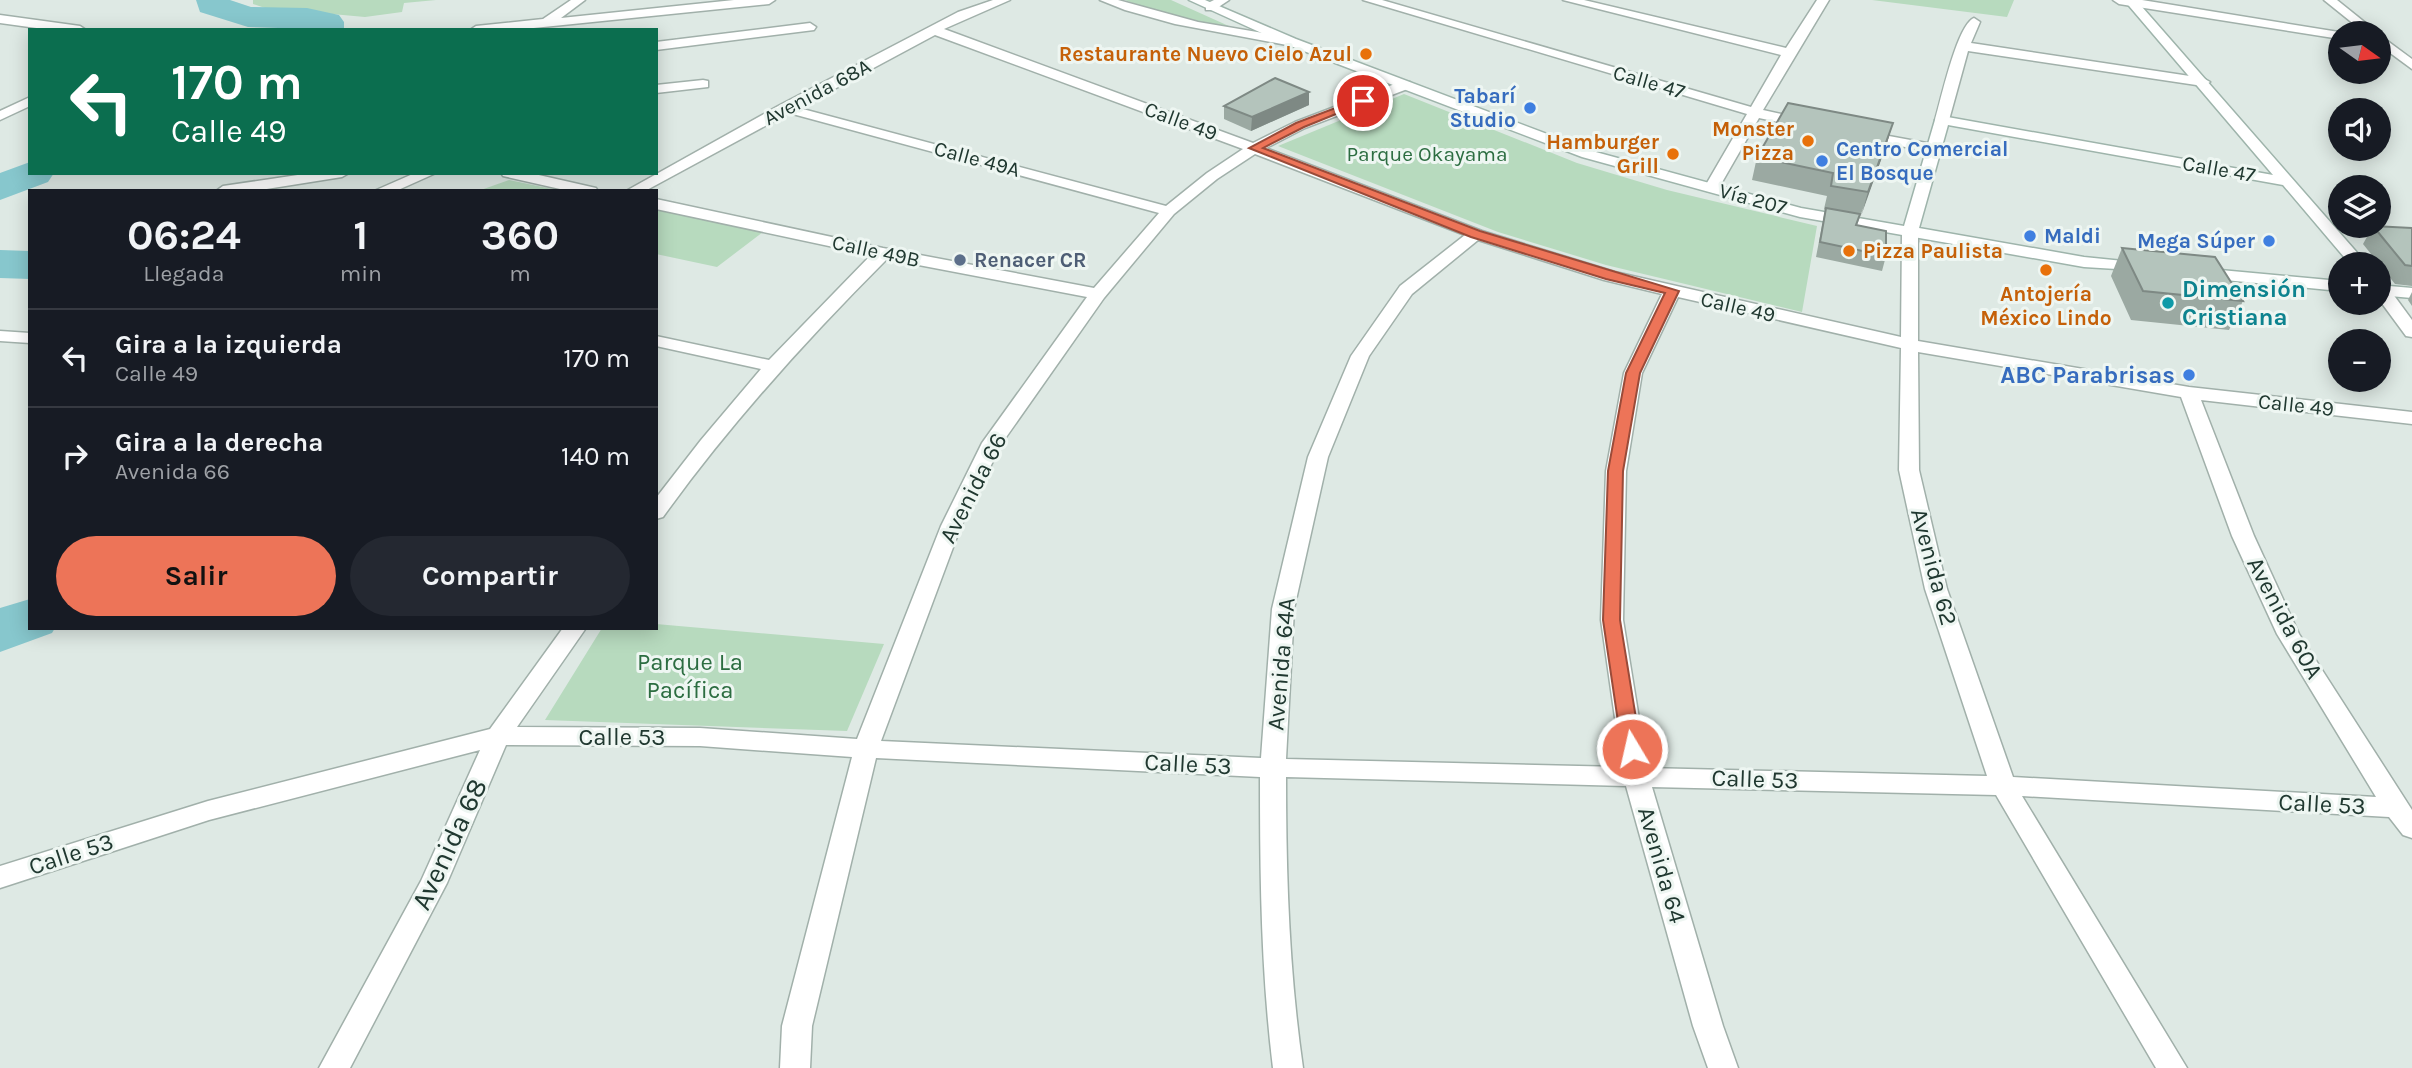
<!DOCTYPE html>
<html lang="es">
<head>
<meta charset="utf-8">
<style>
	body { margin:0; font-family:Karla,sans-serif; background:#242831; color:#f1f3f6; height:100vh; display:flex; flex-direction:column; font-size:26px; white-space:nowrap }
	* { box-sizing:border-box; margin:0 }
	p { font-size:23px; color:#9ea1a6 }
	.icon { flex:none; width:38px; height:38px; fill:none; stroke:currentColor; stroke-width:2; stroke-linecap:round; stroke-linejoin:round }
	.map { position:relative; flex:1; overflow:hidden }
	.details { position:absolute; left:28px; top:189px; width:630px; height:441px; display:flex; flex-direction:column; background:#171b24; border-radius:0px; box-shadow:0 4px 18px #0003 }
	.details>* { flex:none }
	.top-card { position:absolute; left:28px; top:28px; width:630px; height:147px; border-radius:0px; box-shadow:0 4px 18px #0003; background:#0b6e4f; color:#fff; overflow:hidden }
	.needle { width:46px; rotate:104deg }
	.fabs { position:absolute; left:2328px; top:21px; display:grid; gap:14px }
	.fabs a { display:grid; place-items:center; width:63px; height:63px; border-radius:50%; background:#171b24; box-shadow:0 4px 18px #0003; font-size:35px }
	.pin { position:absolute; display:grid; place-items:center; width:60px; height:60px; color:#fff; margin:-30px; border:4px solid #fff; border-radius:50%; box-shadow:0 2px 7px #0007 }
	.me { position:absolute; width:77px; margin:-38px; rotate:351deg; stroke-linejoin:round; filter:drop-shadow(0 0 5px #0008) }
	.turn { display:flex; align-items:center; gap:24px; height:147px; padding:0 28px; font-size:32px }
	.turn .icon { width:91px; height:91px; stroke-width:2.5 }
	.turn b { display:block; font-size:49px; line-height:60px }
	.eta { display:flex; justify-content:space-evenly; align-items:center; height:119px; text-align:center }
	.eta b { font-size:42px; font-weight:700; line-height:49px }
	.primary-button { display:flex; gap:14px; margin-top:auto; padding:14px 28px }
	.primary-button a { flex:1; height:80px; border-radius:42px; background:#ed7458; color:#111; font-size:28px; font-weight:700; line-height:80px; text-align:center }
	.primary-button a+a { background:#242831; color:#f1f3f6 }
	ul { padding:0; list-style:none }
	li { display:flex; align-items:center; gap:21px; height:98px; padding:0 28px; border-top:2px solid #363941 }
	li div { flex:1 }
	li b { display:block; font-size:26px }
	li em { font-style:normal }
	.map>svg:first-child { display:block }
	.green { fill:#b7dabe }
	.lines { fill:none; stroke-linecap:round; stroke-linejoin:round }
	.river { fill:#87c7cd; fill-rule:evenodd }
	.street-casing { stroke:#a1b0aa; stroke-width:3 }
	.secondary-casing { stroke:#9eb4ab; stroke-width:3 }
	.street { fill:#fff; fill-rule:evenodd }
	.secondary { fill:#fff; fill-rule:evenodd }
	.wall { fill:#9ba9a2 }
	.shaded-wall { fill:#7e8984 }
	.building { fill:#b4c4bc; stroke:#7e8984; stroke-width:2 }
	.route { fill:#ed7458; stroke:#9a4b39; stroke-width:2 }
	.food-dot { fill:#e8710a; stroke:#eef6f2; stroke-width:2.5 }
	.shop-dot { fill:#3f7fe0; stroke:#eef6f2; stroke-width:2.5 }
	.service-dot { fill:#5c6f8a; stroke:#eef6f2; stroke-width:2.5 }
	.culture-dot { fill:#0f9aa8; stroke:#eef6f2; stroke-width:2.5 }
	.labels { text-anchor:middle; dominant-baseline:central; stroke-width:6; stroke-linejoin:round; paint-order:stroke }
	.far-food-label { font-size:21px; font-weight:bold; fill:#c56008; stroke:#eef6f2; text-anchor:end }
	.far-street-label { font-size:21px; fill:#203830; stroke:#eef6f2 }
	.far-shop-label { font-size:21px; font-weight:bold; fill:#366cbe; stroke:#eef6f2; text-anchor:end }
	.far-park-label { font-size:21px; fill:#2c6d41; stroke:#eef6f2 }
	.far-service-label { font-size:21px; font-weight:bold; fill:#4e5e75; stroke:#eef6f2; text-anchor:start }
	.culture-label { font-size:24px; font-weight:bold; fill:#0d838f; stroke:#eef6f2; text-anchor:start }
	.shop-label { font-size:24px; font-weight:bold; fill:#366cbe; stroke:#eef6f2; text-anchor:end }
	.street-label { font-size:24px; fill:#203830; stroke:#eef6f2 }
	.park-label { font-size:24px; fill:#2c6d41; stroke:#eef6f2 }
	.near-street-label { font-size:28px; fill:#203830; stroke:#eef6f2 }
</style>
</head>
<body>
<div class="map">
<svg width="2412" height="1068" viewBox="0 0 2412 1068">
	<rect width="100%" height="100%" fill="#dee9e4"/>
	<path class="green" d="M253,0H436L404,3L402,12L365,17L265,8L253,4Z
		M1125,0H1171L1231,27C1194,22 1159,14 1125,0Z
		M1872,0H2014L2007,17Z
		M1404,94L1577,163L1667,190L1817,226L1802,312L1606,265L1498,232L1278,146Z
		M509,180L562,191H478Z
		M656,210L763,232L717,267L656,254Z
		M656,624L884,644L847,731L545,720L602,628H656Z"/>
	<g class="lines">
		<path class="river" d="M196,0H230L251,7L307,8L339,15L344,22V30L248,27L200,12Z
			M30,162V173H54L48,182L0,200V173Z
			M0,250L30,251V279L0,278Z
			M30,599V628H55L52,633L0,652V608Z"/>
		<defs>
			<path id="street" d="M571,0H585L561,18L734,0H775L769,4L514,30H470L476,26L543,19Z
				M993,0H1010L944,29L1253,143L1295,122L1400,82H1410V88L1305,128L1266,148L1482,231L1615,272L1901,337L1902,233L1910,228L1918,233V341L2189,387L2412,412V424L2201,400L2254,536L2299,634L2412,810V838L2403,835L2389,817L2022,796L2187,1068H2156L1996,795L1652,787L1723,1026L1738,1068H1708L1693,1026L1626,786L1286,777C1286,875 1289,971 1303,1068H1273C1261,971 1260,874 1260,777L876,758L812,1026L810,1068H780L782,1026L852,757L700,746L506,745L447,883L350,1068H319L421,881L480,750L209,820L0,888V866L208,801L490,729L563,628H586L517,727L700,728L857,739L941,526L982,443L1087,297L887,259C806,340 730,424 663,517L656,519V498L701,440L761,369L656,346V336L769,360L871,255L656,209V199L883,248L1094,288L1159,213L789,113L645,191H626L780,105L958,12ZM935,35L1243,149L1207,173L1166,206L799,108ZM1255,154L1465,235L1400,286L1351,356L1308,457L1272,609L1261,758L881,741L961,526L1002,443L1104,298L1174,214L1217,179ZM1478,240L1604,280L1662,294L1624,373L1606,471L1601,620L1622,767L1286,759L1294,609L1328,457L1369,356L1412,294ZM1678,297L1901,348L1899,470L1925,589L1987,776L1647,768L1623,620L1626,471L1642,373ZM1918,352L2181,397L2232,536L2277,634L2376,797L2013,777L1947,589L1919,470Z
				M1100,0H1118L1198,22L1292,38L1298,42L1292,46L1175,24L1125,10Z
				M1214,0H1229L1214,10H1206V4Z
				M1363,0H1382L1751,107L1781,55L1563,0H1584L1786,48L1817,0H1829L1763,110L1812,121L1814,124L1807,128L1759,118L1717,191H1707L1704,188L1747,114Z
				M2113,0H2142L2345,33H2340V39L2119,4Z
				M2324,0H2337L2378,33H2365Z
				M0,15L80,26L86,30H51L0,23Z
				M1974,18L1980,22L1971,43L2203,78L2210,82L2203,86L1968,51L1949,120L1947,123H1937L1935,120C1941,100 1957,25 1974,18Z
				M810,23L816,27L814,30L656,50V42Z
				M2378,34L2412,59V69L2378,44Z
				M703,80L708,81V87L656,93V85Z
				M30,97V106L0,120V111Z
				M1862,131L1932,144L1939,148L1932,152L1857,138L1855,135Z
				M311,173H349L342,177L254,191H216L223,186Z
				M415,173H436L396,191H374Z
				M501,173H530L596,188L598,191H569L503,176Z
				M2378,286H2387L2412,320V337L2406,336L2378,298Z
				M0,331L30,333V343L0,341Z"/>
			<path id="secondary" d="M1189,0H1205L1296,39L1592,151L1801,208L1904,226L1935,120L1942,116L2273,175L2124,0H2136L2367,264H2350L2283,185L1948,125L1919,228L2084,257L2143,263L2151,268L2149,271L2084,267L1800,217L1582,157L1288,45Z
				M2199,268L2340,281V291L2193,277L2191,273Z
				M2378,285L2412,288V298L2378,295Z"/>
		</defs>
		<use href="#street" class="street-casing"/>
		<use href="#secondary" class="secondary-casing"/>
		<use href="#street" class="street"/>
		<use href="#secondary" class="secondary"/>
	</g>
	<path class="wall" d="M1309,105L1251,131L1224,119V106Z
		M1893,123L1886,146L1857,225L1886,256L1882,271L1816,257L1825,210L1824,209L1827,196L1752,180L1757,157Z
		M2373,226L2412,228V286L2395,284L2363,244Z
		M2122,248L2243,301L2229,330L2131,320L2111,276Z
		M2412,292V306L2408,300Z"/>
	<path class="shaded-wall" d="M1309,92V105L1251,131L1252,117Z
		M1893,123L1886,146L1861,216L1868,192Z"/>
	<path class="building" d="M1275,78L1309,92L1252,117L1224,106Z
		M1788,103L1893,123L1868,192L1831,186L1833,173L1757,157Z
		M1826,208L1860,214L1856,225L1886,231V256L1820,242Z
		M2373,226L2412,228V266L2405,265Z
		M2122,248L2215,257L2243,301L2143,291Z"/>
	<path class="route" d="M1359,99L1368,101L1304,127L1263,148L1480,231L1679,291L1640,373L1623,471L1620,620L1641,749L1638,754H1625L1622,749L1603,620L1608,471L1626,373L1665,293L1606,279L1471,237L1249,148L1296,123Z"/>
	<g class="food-dot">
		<circle cx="1366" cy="54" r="7"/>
		<circle cx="1808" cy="141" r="7"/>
		<circle cx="1673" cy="154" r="7"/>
		<circle cx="1849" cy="251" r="7"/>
		<circle cx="2046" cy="270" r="7"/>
	</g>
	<g class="shop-dot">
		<circle cx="1530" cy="108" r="7"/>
		<circle cx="1822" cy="161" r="7"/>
		<circle cx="2030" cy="236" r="7"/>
		<circle cx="2269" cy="241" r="7"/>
		<circle cx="2189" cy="375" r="7"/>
	</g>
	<circle class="service-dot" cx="960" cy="260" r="7"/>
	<circle class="culture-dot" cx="2168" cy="303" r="7"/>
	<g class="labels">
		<g class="far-food-label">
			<text x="1352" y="54">Restaurante Nuevo Cielo Azul</text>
			<text x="1794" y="129">Monster<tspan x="1794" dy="24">Pizza</tspan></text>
			<text x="1659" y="142">Hamburger<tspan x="1659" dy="24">Grill</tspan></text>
			<text x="1863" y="251" text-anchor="start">Pizza Paulista</text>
			<text x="2046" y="294" text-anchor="middle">Antojería<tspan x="2046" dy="24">México Lindo</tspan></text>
		</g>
		<g class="far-street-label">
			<text transform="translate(1649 82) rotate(16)">Calle 47</text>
			<text transform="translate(817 92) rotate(-28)">Avenida 68A</text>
			<text transform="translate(1181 121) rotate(20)">Calle 49</text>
			<text transform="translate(977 159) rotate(15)">Calle 49A</text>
			<text transform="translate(2219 169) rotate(10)">Calle 47</text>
			<text transform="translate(1753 199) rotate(15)">Vía 207</text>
			<text transform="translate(876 251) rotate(12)">Calle 49B</text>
			<text transform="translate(1738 307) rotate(13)">Calle 49</text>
			<text transform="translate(2296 405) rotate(6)">Calle 49</text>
		</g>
		<g class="far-shop-label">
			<text x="1516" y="96">Tabarí<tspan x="1516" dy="24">Studio</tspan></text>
			<text x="1836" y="149" text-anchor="start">Centro Comercial<tspan x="1836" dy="24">El Bosque</tspan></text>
			<text x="2044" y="236" text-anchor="start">Maldi</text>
			<text x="2255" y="241">Mega Súper</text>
		</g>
		<g class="far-park-label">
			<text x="1427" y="154">Parque Okayama</text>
		</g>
		<g class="far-service-label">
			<text x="974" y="260">Renacer CR</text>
		</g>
		<g class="culture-label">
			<text x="2182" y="289">Dimensión<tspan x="2182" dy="28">Cristiana</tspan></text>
		</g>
		<g class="shop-label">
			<text x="2175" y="375">ABC Parabrisas</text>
		</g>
		<g class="street-label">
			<text transform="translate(973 488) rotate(-63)">Avenida 66</text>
			<text transform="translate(1934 567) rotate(75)">Avenida 62</text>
			<text transform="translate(2285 618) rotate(62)">Avenida 60A</text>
			<text transform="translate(1281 664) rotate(-85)">Avenida 64A</text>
			<text x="622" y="737">Calle 53</text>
			<text transform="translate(1188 764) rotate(3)">Calle 53</text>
			<text transform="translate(1755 779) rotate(2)">Calle 53</text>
			<text transform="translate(2322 804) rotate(3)">Calle 53</text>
			<text transform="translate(71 854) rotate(-18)">Calle 53</text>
			<text transform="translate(1662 865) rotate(74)">Avenida 64</text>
		</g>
		<g class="park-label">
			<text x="690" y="662">Parque La<tspan x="690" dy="28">Pacífica</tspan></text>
		</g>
		<g class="near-street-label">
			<text transform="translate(449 844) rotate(-65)">Avenida 68</text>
		</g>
	</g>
</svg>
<div class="fabs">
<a><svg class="needle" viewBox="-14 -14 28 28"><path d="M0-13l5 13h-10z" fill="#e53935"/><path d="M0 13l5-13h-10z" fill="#9ea1a6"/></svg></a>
<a><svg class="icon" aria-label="sound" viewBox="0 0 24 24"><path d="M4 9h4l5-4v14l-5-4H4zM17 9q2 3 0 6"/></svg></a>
<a><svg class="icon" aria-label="layers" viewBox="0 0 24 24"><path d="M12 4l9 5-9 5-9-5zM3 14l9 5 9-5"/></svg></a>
<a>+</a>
<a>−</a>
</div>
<div class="pin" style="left:1363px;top:101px;background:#d93025"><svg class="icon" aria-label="arrive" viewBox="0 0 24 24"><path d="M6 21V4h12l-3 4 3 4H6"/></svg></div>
<svg class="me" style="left:1632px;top:749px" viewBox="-20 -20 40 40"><circle r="17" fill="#ed7458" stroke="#fff" stroke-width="3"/><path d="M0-11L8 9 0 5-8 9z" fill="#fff"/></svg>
<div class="top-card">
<div class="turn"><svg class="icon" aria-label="left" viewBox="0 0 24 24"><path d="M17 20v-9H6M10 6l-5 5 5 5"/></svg><div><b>170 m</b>Calle 49</div></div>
</div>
<section class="details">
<div class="eta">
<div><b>06:24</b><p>Llegada</p></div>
<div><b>1</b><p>min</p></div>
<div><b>360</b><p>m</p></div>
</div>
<ul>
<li><svg class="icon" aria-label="left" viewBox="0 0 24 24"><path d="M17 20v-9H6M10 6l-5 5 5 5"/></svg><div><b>Gira a la izquierda</b><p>Calle 49</p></div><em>170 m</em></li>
<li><svg class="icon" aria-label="right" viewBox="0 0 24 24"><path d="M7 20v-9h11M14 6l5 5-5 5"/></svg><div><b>Gira a la derecha</b><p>Avenida 66</p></div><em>140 m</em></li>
</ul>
<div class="primary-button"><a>Salir</a><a>Compartir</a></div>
</section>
</div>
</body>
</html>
